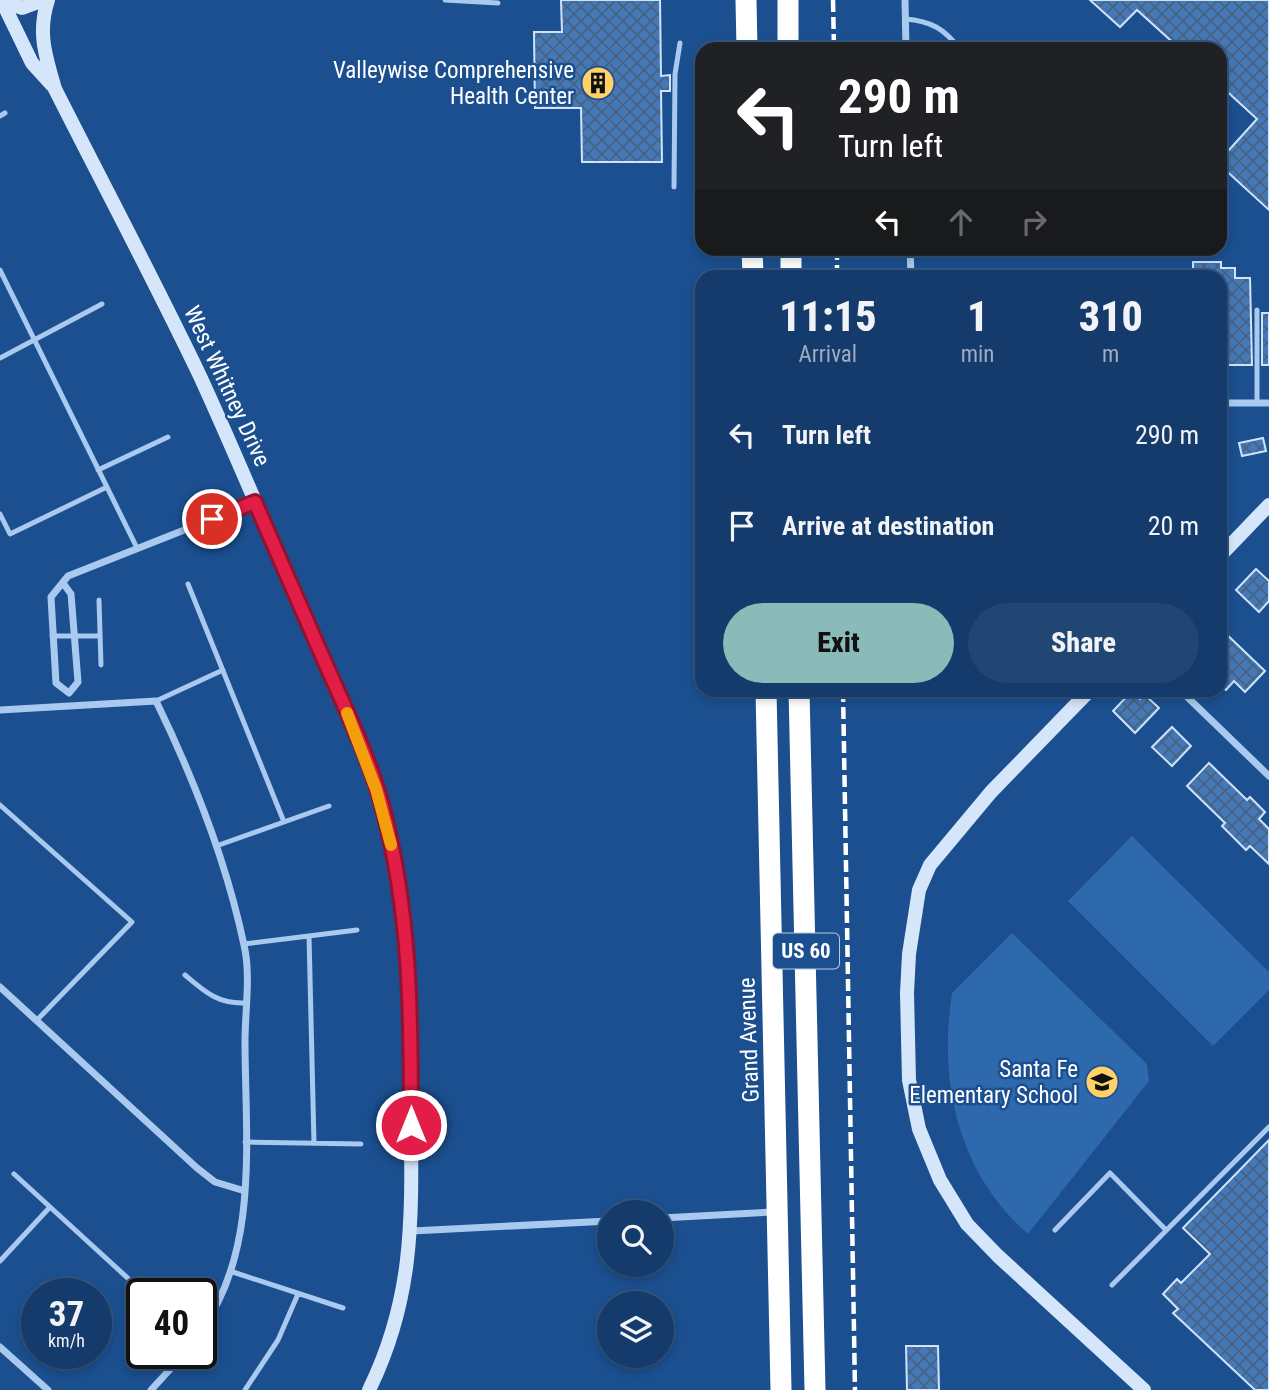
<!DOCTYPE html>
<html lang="en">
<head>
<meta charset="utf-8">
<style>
	body { margin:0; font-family:"Roboto Condensed",sans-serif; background:#214673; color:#f1f3f6; height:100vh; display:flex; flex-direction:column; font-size:26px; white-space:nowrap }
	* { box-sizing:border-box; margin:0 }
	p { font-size:23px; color:#9dadc1 }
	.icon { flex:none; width:38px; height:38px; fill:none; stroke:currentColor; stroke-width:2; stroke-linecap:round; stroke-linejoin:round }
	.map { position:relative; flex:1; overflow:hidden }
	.details { position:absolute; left:695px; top:270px; width:532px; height:427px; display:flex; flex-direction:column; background:#143b6b; border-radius:21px; box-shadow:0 4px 10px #0003,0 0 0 2px #33557e }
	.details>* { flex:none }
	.top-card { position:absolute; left:695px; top:42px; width:532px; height:214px; border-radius:21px; box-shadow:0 4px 10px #0003,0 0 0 2px #33557e; background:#202124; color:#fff; overflow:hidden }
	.controls { position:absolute; left:597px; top:1200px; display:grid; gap:14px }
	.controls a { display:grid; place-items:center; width:77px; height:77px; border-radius:50%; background:#143b6b; box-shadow:0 4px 10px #0003,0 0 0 2px #33557e; font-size:35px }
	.speed { position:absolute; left:21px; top:1278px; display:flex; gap:14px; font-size:35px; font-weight:700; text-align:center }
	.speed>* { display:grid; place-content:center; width:91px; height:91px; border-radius:50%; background:#143b6b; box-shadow:0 4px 10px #0003,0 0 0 2px #33557e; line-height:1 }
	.speed small { font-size:18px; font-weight:400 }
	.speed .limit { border:4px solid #111; border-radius:10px; background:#fff; color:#111 }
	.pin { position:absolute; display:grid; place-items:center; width:60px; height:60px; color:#fff; margin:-30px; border:4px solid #fff; border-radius:50%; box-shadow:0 2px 7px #0007 }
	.me { position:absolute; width:77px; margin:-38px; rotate:0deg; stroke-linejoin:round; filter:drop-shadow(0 0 5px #0008) }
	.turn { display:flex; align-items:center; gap:24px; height:147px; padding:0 28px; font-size:32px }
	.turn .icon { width:91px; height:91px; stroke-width:2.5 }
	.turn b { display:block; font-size:49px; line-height:60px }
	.lanes { display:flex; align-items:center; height:66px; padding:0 28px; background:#0003; justify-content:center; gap:35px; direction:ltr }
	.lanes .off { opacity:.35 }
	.eta { display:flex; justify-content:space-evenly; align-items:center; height:119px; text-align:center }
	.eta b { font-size:42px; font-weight:800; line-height:49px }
	.action { display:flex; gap:14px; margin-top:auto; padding:14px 28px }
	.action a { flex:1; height:80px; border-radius:42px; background:#8bbbb9; color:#111; font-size:28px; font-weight:800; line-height:80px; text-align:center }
	.action a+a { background:#214673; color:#f1f3f6 }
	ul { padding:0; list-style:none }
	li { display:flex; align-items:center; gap:21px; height:91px; padding:0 28px }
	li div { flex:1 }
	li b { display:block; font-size:26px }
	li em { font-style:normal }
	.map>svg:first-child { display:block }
	.grass { fill:#2e69ad }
	.building { fill:url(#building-cross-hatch); stroke:#cfe3fa; stroke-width:2 }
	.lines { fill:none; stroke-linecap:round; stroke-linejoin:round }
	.lane { stroke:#a9c9ee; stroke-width:5 }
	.street { stroke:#a9c9ee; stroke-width:7 }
	.secondary { stroke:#d6e6fa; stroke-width:14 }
	.highway { stroke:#fff; stroke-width:21 }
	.rail { stroke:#fff; stroke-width:4.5; stroke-dasharray:12 5; stroke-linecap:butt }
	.route-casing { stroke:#92132f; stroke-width:18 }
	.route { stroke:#e11d48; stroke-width:12 }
	.slow { stroke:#f59e0b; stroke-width:12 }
	.labels { text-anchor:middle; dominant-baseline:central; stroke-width:5; stroke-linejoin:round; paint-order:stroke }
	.shield { fill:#1b4f8f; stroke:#bbcadd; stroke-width:2 }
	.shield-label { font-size:21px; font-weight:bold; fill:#fff }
	.poi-label { font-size:23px; fill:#fff; stroke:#1b4f8f; text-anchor:end }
	.street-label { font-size:23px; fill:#fff; stroke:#1b4f8f }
</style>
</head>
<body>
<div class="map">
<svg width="1269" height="1390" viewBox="0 0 1269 1390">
	<defs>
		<pattern id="building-cross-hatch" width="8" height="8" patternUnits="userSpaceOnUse" patternTransform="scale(1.75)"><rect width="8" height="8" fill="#4478b7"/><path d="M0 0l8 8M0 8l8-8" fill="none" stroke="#486282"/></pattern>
	</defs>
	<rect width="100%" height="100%" fill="#1b4f8f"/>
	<path class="grass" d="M1132,836L1269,972V990L1213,1046L1068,901Z
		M1012,933L1147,1064L1149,1081L1028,1234C958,1173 938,1081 952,993Z"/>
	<path class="building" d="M561,0H660L661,76L670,75V91H661L662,162H582L581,108H535L534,32H562Z
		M1090,0H1269V210L1220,165V160L1257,119L1220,85V49H1180L1137,10L1120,27Z
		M1193,262H1221V268H1235V278H1250L1252,365H1220V276H1193Z
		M1262,313H1269V365H1262Z
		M1263,438L1266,451L1242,456L1239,443Z
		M1256,569L1269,581V601L1259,612L1236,590Z
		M1220,628L1265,671L1245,692L1234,681L1226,690L1220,684Z
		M1132,691L1140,699L1145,695L1159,708L1135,733L1113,711Z
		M1172,727L1191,746L1172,766L1152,747Z
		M1209,763L1247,800L1250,797L1265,812L1259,819L1269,829V864L1250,846L1246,850L1222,826L1225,823L1187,786Z
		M1269,1140V1390H1255L1173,1313L1178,1309L1163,1294L1177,1279L1181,1283L1210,1254L1183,1228Z
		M906,1346H938L939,1390H907Z"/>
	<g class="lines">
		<path class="lane" d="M445,0L498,3
			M905,19C932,21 944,29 960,49
			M0,116L5,113
			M674,187L675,74L680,43
			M0,270L137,548
			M1257,310V403
			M0,358L102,304
			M98,470L168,437
			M0,514L10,534L107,487
			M188,584L284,822
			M99,600L101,665
			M52,636H98
			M156,701L223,670
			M0,805L132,922L36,1021
			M219,845L329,806
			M309,936L314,1143
			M244,944L357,930
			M185,975C205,992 218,1004 245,1003
			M245,1142L361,1144
			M14,1174L144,1293
			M1055,1230L1110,1173L1165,1229
			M0,1261L50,1207
			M230,1271L343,1308
			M1112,1285L1269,1127
			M245,1390L278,1340L298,1294"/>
		<path class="street" d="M905,0L906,49
			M910,248L911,276
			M1220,403H1269
			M63,583L71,594L78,682L69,693L56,683L51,597L68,576L255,502
			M1180,690L1269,776
			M0,710L156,701C194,779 226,860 244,945C251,975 245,1011 245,1041C245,1135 260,1250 201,1330
			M0,987L197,1168L215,1182L245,1191
			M662,1218L773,1212
			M412,1231L609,1221
			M0,1347L48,1390
			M151,1390L185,1353"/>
		<path class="secondary" d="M1,0L22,8L44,0
			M48,0C37,33 46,57 55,89C103,184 153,278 199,374C231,443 260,514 291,584C332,677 377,769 397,870C413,955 411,1040 411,1126C412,1224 413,1300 369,1390
			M2,1L32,63L52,85
			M1220,556L1269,505
			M1090,690L991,792L930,865L919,890L909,954L907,993L909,1080L919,1129L940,1180L967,1224L998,1256L1144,1390"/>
		<path class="highway" d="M746,0L747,49
			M788,0V49
			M752,248L753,276
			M791,248V276
			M766,690L781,1390
			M799,690L815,1390"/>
		<path class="rail" d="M833,0L834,49
			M837,248V276
			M843,690L855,1390"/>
	</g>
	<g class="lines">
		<defs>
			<path id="route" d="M212,519L255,502C279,557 303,613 327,667C347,712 369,758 382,805C411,913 411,1015 411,1125"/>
		</defs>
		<use href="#route" class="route-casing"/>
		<use href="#route" class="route"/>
		<path class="slow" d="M347,713L376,789L391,845"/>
	</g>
	<defs>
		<symbol id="building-disc" viewBox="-11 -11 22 22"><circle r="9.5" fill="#ffd166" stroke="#1b4f8f"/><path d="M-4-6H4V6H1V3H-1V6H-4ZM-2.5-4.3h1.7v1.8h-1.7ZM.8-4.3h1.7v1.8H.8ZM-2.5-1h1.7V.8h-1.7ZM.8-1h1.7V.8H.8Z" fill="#111"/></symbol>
		<symbol id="school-disc" viewBox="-11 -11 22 22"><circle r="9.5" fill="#ffd166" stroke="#1b4f8f"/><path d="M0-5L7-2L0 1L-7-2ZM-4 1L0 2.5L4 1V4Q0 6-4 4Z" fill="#111"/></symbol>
	</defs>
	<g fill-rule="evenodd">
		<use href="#building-disc" x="579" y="64" width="38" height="38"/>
		<use href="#school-disc" x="1083" y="1063" width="38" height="38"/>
	</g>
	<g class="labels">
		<rect class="shield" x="773" y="933.5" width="66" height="35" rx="5"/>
		<g class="shield-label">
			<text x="806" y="951">US 60</text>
		</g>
		<g class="poi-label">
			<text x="574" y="70">Valleywise Comprehensive<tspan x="574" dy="26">Health Center</tspan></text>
			<text x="1078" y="1069">Santa Fe<tspan x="1078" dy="26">Elementary School</tspan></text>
		</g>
		<g class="street-label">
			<text transform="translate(227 386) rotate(65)">West Whitney Drive</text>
			<text transform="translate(749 1040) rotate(-92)">Grand Avenue</text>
		</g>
	</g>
</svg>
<div class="controls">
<a><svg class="icon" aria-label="search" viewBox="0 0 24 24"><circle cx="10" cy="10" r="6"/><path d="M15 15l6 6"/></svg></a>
<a><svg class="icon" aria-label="layers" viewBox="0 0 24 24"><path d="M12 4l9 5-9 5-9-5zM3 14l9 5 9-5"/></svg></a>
</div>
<div class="speed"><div>37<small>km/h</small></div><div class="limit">40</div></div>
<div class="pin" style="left:212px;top:519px;background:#d93025"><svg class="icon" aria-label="arrive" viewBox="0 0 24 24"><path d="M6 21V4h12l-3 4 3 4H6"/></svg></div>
<svg class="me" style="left:411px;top:1125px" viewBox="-20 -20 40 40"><circle r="17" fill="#e11d48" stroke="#fff" stroke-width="3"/><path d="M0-11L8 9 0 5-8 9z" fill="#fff"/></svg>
<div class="top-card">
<div class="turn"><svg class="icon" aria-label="left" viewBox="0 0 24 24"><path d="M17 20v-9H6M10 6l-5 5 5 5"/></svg><div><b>290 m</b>Turn left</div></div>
<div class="lanes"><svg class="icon" aria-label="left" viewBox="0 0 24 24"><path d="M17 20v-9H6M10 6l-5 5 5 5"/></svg><svg class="icon off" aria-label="ahead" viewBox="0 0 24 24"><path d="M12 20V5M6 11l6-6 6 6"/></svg><svg class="icon off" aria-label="right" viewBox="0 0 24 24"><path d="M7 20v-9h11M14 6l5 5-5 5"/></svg></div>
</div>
<section class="details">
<div class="eta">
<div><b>11:15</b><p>Arrival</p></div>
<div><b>1</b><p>min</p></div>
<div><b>310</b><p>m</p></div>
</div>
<ul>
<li><svg class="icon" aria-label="left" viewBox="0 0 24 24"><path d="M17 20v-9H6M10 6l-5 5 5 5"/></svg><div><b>Turn left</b></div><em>290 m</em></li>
<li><svg class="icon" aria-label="arrive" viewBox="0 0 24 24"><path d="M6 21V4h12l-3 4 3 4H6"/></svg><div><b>Arrive at destination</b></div><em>20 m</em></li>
</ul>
<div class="action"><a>Exit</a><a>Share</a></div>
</section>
</div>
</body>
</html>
